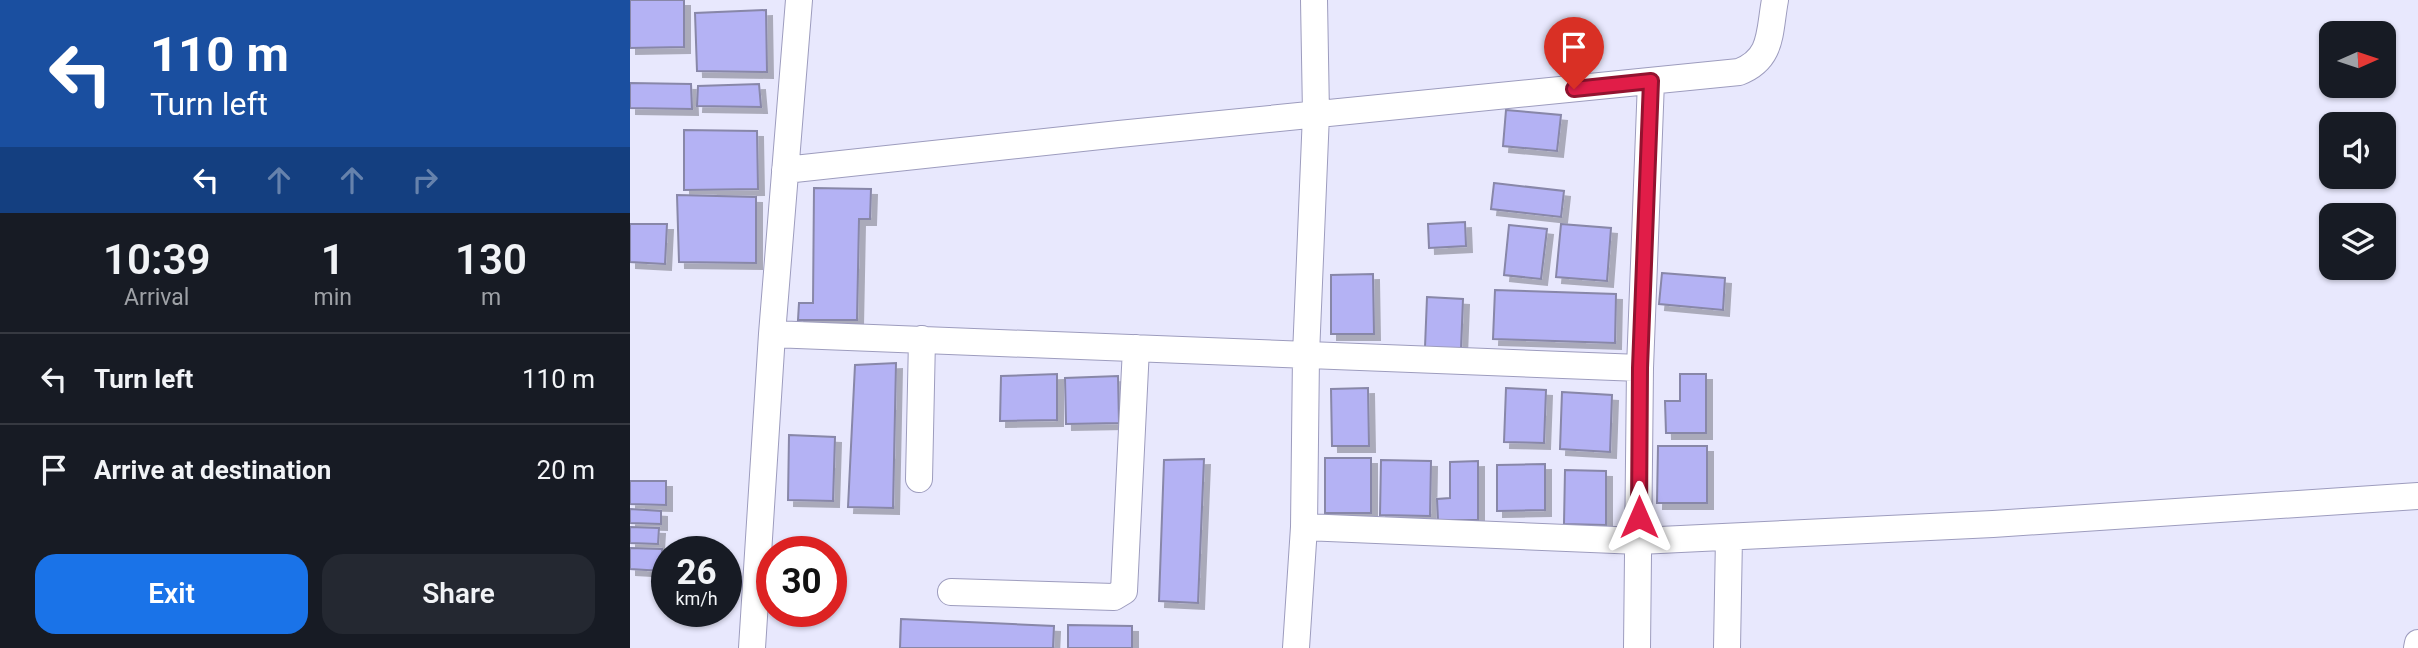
<!DOCTYPE html>
<html lang="en">
<head>
<meta charset="utf-8">
<style>
	body { margin:0; font-family:Roboto,sans-serif; background:#242831; color:#f1f3f6; height:100vh; display:flex; flex-direction:column; font-size:26px; white-space:nowrap }
	* { box-sizing:border-box; margin:0 }
	p { font-size:23px; color:#9ea1a6 }
	.icon { flex:none; width:38px; height:38px; fill:none; stroke:currentColor; stroke-width:2; stroke-linecap:round; stroke-linejoin:round }
	.map { position:relative; flex:1; overflow:hidden }
	.details { display:flex; flex-direction:column; background:#171b24; width:630px }
	.details>* { flex:none }
	.banner { background:#1a4fa0; color:#fff; overflow:hidden }
	.needle { width:46px; rotate:87deg }
	.controls { position:absolute; left:1689px; top:21px; display:grid; gap:14px }
	.controls a { display:grid; place-items:center; width:77px; height:77px; border-radius:14px; background:#171b24; box-shadow:0 2px 5px #0004; font-size:35px }
	.speed { position:absolute; left:21px; top:536px; display:flex; gap:14px; font-size:35px; font-weight:700; text-align:center }
	.speed>* { display:grid; place-content:center; width:91px; height:91px; border-radius:50%; background:#171b24; box-shadow:0 2px 5px #0004; line-height:1 }
	.speed small { font-size:18px; font-weight:400 }
	.speed .limit { border:10px solid #d22; background:#fff; color:#111 }
	.pin { position:absolute; display:grid; place-items:center; width:60px; height:60px; color:#fff; margin:-72px -30px; border-radius:50% 50% 50% 0; rotate:-45deg; box-shadow:0 0 7px #0007 }
	.pin .icon { rotate:45deg }
	.me { position:absolute; width:77px; margin:-38px; rotate:0deg; stroke-linejoin:round; filter:drop-shadow(0 0 5px #0008) }
	.turn { display:flex; align-items:center; gap:24px; height:147px; padding:0 35px; font-size:32px }
	.turn .icon { width:91px; height:91px; stroke-width:2.5 }
	.turn b { display:block; font-size:49px; line-height:60px }
	.lanes { display:flex; align-items:center; height:66px; padding:0 35px; background:#0003; justify-content:center; gap:35px; direction:ltr }
	.lanes .off { opacity:.35 }
	.eta { display:flex; justify-content:space-evenly; align-items:center; height:119px; text-align:center }
	.eta b { font-size:42px; font-weight:600; line-height:49px }
	.action { display:flex; gap:14px; margin-top:auto; padding:14px 35px }
	.action a { flex:1; height:80px; border-radius:21px; background:#1a73e8; color:#fff; font-size:28px; font-weight:600; line-height:80px; text-align:center }
	.action a+a { background:#242831; color:#f1f3f6 }
	ul { padding:0; list-style:none }
	li { display:flex; align-items:center; gap:21px; height:91px; padding:0 35px; border-top:2px solid #363941 }
	li div { flex:1 }
	li b { display:block; font-size:26px }
	li em { font-style:normal }
	main { display:flex; flex:1; min-height:0 }
	.map>svg:first-child { display:block }
	.building { fill:#b4b2f4; stroke:#8887a8; stroke-width:2; filter:url(#shadow) }
	.lines { fill:none; stroke-linecap:round; stroke-linejoin:round }
	.minor-casing { stroke:#9d9cbe; stroke-width:28 }
	.minor { stroke:#fff; stroke-width:26 }
	.route-casing { stroke:#92132f; stroke-width:18 }
	.route { stroke:#e11d48; stroke-width:12 }
</style>
</head>
<body>
<main>
<section class="details">
<div class="banner">
<div class="turn"><svg class="icon" aria-label="left" viewBox="0 0 24 24"><path d="M17 20v-9H6M10 6l-5 5 5 5"/></svg><div><b>110 m</b>Turn left</div></div>
<div class="lanes"><svg class="icon" aria-label="left" viewBox="0 0 24 24"><path d="M17 20v-9H6M10 6l-5 5 5 5"/></svg><svg class="icon off" aria-label="ahead" viewBox="0 0 24 24"><path d="M12 20V5M6 11l6-6 6 6"/></svg><svg class="icon off" aria-label="ahead" viewBox="0 0 24 24"><path d="M12 20V5M6 11l6-6 6 6"/></svg><svg class="icon off" aria-label="right" viewBox="0 0 24 24"><path d="M7 20v-9h11M14 6l5 5-5 5"/></svg></div>
</div>
<div class="eta">
<div><b>10:39</b><p>Arrival</p></div>
<div><b>1</b><p>min</p></div>
<div><b>130</b><p>m</p></div>
</div>
<ul>
<li><svg class="icon" aria-label="left" viewBox="0 0 24 24"><path d="M17 20v-9H6M10 6l-5 5 5 5"/></svg><div><b>Turn left</b></div><em>110 m</em></li>
<li><svg class="icon" aria-label="arrive" viewBox="0 0 24 24"><path d="M6 21V4h12l-3 4 3 4H6"/></svg><div><b>Arrive at destination</b></div><em>20 m</em></li>
</ul>
<div class="action"><a>Exit</a><a>Share</a></div>
</section>
<div class="map">
<svg width="1788" height="648" viewBox="0 0 1788 648">
	<defs>
		<filter id="shadow"><feDropShadow dx="6" dy="6" stdDeviation="0" flood-color="#0004"/></filter>
	</defs>
	<rect width="100%" height="100%" fill="#e8e8fd"/>
	<path class="building" d="M0,0H54V47L0,48Z
		M136,10L137,72L67,71L65,13Z
		M0,83L61,84L62,109L0,108Z
		M129,84L131,107L67,106L68,86Z
		M876,110L931,115L927,151L873,146Z
		M54,130L127,131L128,189L54,190Z
		M864,183L934,191L931,217L861,209Z
		M184,188L241,189L240,219H229L227,320H168L169,303H183Z
		M47,195L126,197V263L49,262Z
		M835,222L836,246L799,248L798,224Z
		M0,224H37L35,264L0,262Z
		M931,224L981,228L977,281L926,277Z
		M879,225L917,229L911,279L874,275Z
		M1032,273L1095,278L1093,310L1029,304Z
		M743,274L744,334H701V275Z
		M865,290L986,294L985,343L863,339Z
		M797,297L833,299L831,349L795,347Z
		M266,363L263,508L218,507L225,365Z
		M427,374V420L370,421L371,376Z
		M1050,374H1076V433H1036L1035,401H1050Z
		M488,376L489,423L436,424L435,378Z
		M738,388L739,446H702L701,389Z
		M876,388L916,390L914,443L874,442Z
		M932,392L982,395L980,452L930,449Z
		M159,435L205,437L203,501L158,500Z
		M1028,446H1077V503H1027Z
		M695,458H741V513H695Z
		M574,459L568,603L529,601L534,460Z
		M751,460L801,461L800,516L750,515Z
		M848,461V520H808L807,499L820,498V462Z
		M915,464V510L867,511V465Z
		M935,470L976,471V525L934,524Z
		M0,481H36V505L0,504Z
		M0,509L31,511V524L0,523Z
		M0,527L29,528L28,544L0,543Z
		M0,548L32,549L33,571L0,569Z
		M271,619L424,626L423,648H270Z
		M438,625L502,626V648H438Z"/>
	<g class="lines">
		<defs>
			<path id="minor" d="M155,170L489,134L1109,72C1143,59 1139,32 1145,0
				M142,334L1010,368
				M289,479L292,339
				M674,527L1009,541L1363,524L1788,496
				M321,592L484,597L494,591L506,348
				M122,648L142,334L169,0
				M666,648L674,527L676,355L686,114L684,0
				M1007,648L1010,368L1021,81
				M1097,648L1099,537
				M1787,648L1788,643"/>
		</defs>
		<use href="#minor" class="minor-casing"/>
		<use href="#minor" class="minor"/>
	</g>
	<g class="lines">
		<defs>
			<path id="route" d="M944,89L1021,81L1010,368L1009,517"/>
		</defs>
		<use href="#route" class="route-casing"/>
		<use href="#route" class="route"/>
	</g>
</svg>
<div class="controls">
<a><svg class="needle" viewBox="-14 -14 28 28"><path d="M0-13l5 13h-10z" fill="#e53935"/><path d="M0 13l5-13h-10z" fill="#9ea1a6"/></svg></a>
<a><svg class="icon" aria-label="sound" viewBox="0 0 24 24"><path d="M4 9h4l5-4v14l-5-4H4zM17 9q2 3 0 6"/></svg></a>
<a><svg class="icon" aria-label="layers" viewBox="0 0 24 24"><path d="M12 4l9 5-9 5-9-5zM3 14l9 5 9-5"/></svg></a>
</div>
<div class="speed"><div>26<small>km/h</small></div><div class="limit">30</div></div>
<div class="pin" style="left:944px;top:89px;background:#d93025"><svg class="icon" aria-label="arrive" viewBox="0 0 24 24"><path d="M6 21V4h12l-3 4 3 4H6"/></svg></div>
<svg class="me" style="left:1009px;top:517px" viewBox="-20 -20 40 40"><path d="M0-17L14 15 0 8-14 15z" fill="#e11d48" stroke="#fff" stroke-width="4"/></svg>
</div>
</main>
</body>
</html>
